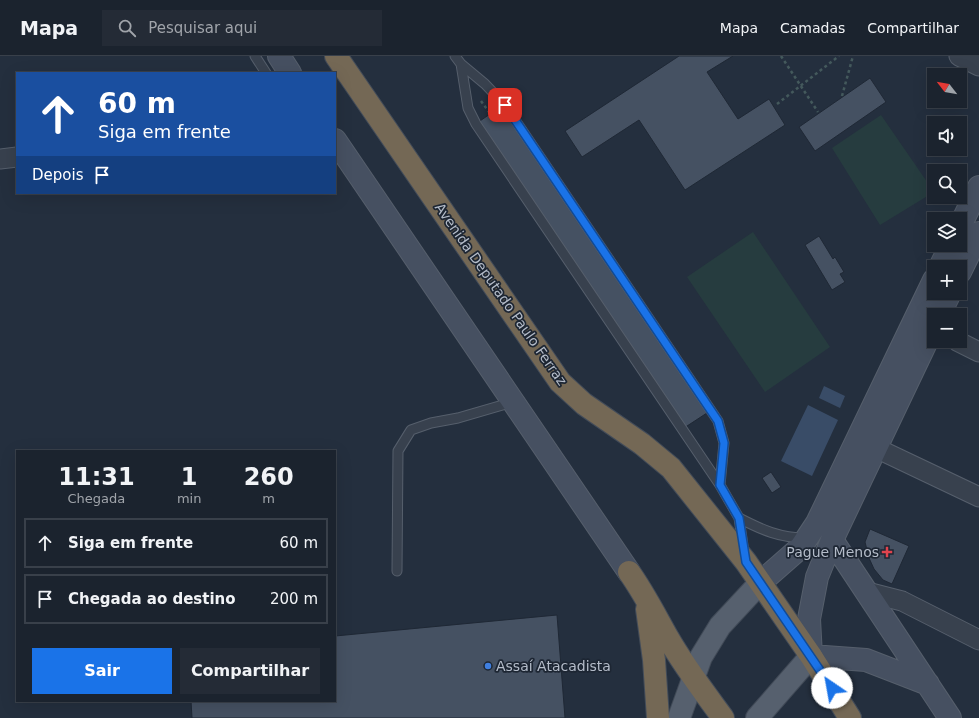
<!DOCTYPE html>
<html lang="pt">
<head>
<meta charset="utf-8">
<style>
	body { margin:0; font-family:"DejaVu Sans",sans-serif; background:#242b36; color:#f1f3f6; height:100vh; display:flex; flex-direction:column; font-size:15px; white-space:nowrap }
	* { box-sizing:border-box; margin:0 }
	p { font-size:13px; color:#a0a4aa }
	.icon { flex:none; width:22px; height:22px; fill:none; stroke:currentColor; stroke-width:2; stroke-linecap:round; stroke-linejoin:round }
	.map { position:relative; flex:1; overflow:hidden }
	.details { position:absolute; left:16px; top:394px; width:320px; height:252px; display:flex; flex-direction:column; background:#1b232e; border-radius:0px; box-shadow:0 4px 16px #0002,0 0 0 1px #39404a }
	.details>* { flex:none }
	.hud { position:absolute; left:16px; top:16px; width:320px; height:122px; border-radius:0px; box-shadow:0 4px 16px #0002,0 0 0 1px #39404a; background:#1a4fa0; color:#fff; overflow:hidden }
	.needle { width:26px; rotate:301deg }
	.controls { position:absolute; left:927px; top:12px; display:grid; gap:8px }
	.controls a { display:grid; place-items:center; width:40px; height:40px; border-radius:0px; background:#1b232e; box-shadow:0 4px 16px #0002,0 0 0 1px #39404a; font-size:20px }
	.pin { position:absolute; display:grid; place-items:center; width:34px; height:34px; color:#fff; margin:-17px; border-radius:8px; box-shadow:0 2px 6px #0006 }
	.me { position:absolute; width:44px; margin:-22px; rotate:327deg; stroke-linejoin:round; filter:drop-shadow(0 0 3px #0008) }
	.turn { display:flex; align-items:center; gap:14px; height:84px; padding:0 16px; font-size:18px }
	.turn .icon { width:52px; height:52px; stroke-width:2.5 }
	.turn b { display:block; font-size:28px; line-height:34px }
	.then { display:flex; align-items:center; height:38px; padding:0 16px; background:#0003; gap:8px; font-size:15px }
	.eta { display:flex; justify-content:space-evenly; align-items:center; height:68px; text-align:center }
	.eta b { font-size:24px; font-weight:800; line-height:28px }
	.cta { display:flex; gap:8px; margin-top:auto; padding:8px 16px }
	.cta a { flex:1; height:46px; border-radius:0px; background:#1a73e8; color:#fff; font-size:16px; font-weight:800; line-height:46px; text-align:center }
	.cta a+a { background:#242b36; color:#f1f3f6 }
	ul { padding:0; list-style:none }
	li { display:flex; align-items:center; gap:12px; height:50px; margin:0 8px 6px; padding:0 8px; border:2px solid #39404a; border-radius:0px }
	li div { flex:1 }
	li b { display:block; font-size:15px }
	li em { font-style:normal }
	header { display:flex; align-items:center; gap:24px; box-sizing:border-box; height:56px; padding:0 20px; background:#1b232e; border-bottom:1px solid #39404a }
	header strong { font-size:19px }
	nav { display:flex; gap:22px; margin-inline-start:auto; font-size:14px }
	.search { width:280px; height:36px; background:#242b36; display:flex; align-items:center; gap:10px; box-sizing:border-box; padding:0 14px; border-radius:0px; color:#a0a4aa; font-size:15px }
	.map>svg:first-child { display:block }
	.green { fill:#263c3f }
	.water { fill:#394c67 }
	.building { fill:#455162; stroke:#1f2835 }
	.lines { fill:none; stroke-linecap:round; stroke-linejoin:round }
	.lane-casing { stroke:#565f6c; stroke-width:11 }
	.street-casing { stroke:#565f6c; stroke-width:21 }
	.secondary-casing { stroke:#565f6c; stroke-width:24 }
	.primary-casing { stroke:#414a57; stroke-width:24 }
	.highway-casing { stroke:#434c59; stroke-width:24 }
	.path { stroke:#44595c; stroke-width:2.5; stroke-dasharray:3 3; stroke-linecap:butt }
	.lane { stroke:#38414e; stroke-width:9 }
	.street { stroke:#38414e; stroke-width:19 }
	.secondary { stroke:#465061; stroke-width:22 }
	.primary { stroke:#56606e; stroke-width:22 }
	.highway { stroke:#746855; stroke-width:22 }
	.route-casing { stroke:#114b97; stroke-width:10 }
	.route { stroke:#1a73e8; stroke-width:7 }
	.health-dot { fill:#e0444e; stroke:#1d2633; stroke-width:1.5 }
	.shop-dot { fill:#3f7fe0; stroke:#1d2633; stroke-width:1.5 }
	.labels { text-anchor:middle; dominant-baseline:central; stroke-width:3.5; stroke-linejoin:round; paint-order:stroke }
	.street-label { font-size:14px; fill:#b4bcc9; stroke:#1d2633 }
	.poi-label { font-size:14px; fill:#b4bcc9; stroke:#1d2633; text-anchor:end }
</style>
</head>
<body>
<header>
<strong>Mapa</strong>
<div class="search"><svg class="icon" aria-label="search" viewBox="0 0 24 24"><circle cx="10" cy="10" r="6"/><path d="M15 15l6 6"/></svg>Pesquisar aqui</div>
<nav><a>Mapa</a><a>Camadas</a><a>Compartilhar</a></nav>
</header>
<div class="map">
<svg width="979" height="662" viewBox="0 0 979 662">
	<rect width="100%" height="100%" fill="#242f3e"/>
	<path class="green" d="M881,59L934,136L880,169L832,92Z
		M753,176L830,291L765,336L687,221Z"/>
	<path class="water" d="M824,330L845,340L840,352L819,342Z
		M808,349L838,364L812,420L781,405Z"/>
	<path class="building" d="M679,0H733L707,16L738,63L769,43L785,69L685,134L639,64L582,101L565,75Z
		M870,22L886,46L815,95L799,71Z
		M503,49L710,355L684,372L477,67Z
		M819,180L833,203L835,201L844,216L840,218L845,226L832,234L805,189Z
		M771,416L781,431L772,437L762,422Z
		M870,473L909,490L892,528L883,524L874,513L869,502L865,486Z
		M557,559L565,662H192L191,645H335V580Z"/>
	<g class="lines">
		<defs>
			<path id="lane" d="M255,0L266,17
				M455,0L461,8L485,28L505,49L718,365L724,387L720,429
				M461,8L468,52L476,68L720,429L739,462L744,496
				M739,462C762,474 780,482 806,482
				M397,515L398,395L411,374L431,367L458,362L513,346"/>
			<path id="street" d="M959,0L979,10
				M0,103L17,101
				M957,285L979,296
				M876,392L979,441
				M867,536L902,545L979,584"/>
			<path id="secondary" d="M279,0L290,17
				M335,84L629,516
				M960,170L979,131
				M940,211L951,189
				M960,216L979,177
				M939,259L950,237
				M832,484L950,662
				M760,527L801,491L817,467L934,224
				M928,628L866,604L811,600L809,563L817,521L832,484L934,270"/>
			<path id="primary" d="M679,662L701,601L720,570L760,527
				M757,662L811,600"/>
			<path id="highway" d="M336,0L560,326L584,348L642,388L671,412L746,506L811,600L850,662
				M629,516C644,537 655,559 668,582C684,610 704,636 723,662
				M647,553L654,604L658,662"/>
		</defs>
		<use href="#lane" class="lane-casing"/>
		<use href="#street" class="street-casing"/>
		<use href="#secondary" class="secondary-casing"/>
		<use href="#primary" class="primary-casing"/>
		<use href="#highway" class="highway-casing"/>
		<path class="path" d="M781,0L818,56
			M842,40L853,0
			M481,45L489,56
			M777,48L839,0"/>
		<use href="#lane" class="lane"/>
		<use href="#street" class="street"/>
		<use href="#secondary" class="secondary"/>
		<use href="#primary" class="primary"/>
		<use href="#highway" class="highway"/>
	</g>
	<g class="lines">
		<defs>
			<path id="route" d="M505,49L718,365L724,387L720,429L739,462L746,506L832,632"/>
		</defs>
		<use href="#route" class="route-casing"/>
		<use href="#route" class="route"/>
	</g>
	<path class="health-dot" d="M885 490h4v4h4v4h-4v4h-4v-4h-4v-4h4z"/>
	<circle class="shop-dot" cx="488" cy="610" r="4"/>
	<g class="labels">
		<g class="street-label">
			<text transform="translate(501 238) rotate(55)">Avenida Deputado Paulo Ferraz</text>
		</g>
		<g class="poi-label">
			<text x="879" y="496">Pague Menos</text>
			<text x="496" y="610" text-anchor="start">Assaí Atacadista</text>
		</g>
	</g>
</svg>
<div class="controls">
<a><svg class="needle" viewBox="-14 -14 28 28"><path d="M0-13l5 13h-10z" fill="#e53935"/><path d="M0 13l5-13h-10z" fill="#a0a4aa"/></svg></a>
<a><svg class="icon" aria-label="sound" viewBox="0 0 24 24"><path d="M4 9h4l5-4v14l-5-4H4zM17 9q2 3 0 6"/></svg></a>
<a><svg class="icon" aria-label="search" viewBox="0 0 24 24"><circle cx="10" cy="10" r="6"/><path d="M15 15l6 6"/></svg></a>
<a><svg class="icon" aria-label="layers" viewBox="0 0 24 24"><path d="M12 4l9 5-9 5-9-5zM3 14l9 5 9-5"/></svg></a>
<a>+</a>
<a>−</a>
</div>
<div class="pin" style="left:505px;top:49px;background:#d93025"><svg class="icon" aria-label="arrive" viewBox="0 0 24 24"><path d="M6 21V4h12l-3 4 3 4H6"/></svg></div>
<svg class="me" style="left:832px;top:632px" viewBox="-20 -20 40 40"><circle r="19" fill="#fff"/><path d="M0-13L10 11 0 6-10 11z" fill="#1a73e8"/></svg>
<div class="hud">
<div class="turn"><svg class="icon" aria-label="ahead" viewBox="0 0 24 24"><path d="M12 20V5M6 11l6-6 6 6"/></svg><div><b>60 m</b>Siga em frente</div></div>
<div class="then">Depois<svg class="icon" aria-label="arrive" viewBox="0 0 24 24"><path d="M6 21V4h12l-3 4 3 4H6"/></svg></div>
</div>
<section class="details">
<div class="eta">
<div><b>11:31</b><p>Chegada</p></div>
<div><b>1</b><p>min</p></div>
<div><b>260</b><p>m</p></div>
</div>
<ul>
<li><svg class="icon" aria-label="ahead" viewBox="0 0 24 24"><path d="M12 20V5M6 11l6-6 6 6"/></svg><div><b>Siga em frente</b></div><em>60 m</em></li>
<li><svg class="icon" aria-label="arrive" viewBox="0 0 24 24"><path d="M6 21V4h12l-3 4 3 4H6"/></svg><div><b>Chegada ao destino</b></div><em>200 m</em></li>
</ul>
<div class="cta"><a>Sair</a><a>Compartilhar</a></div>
</section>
</div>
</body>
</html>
